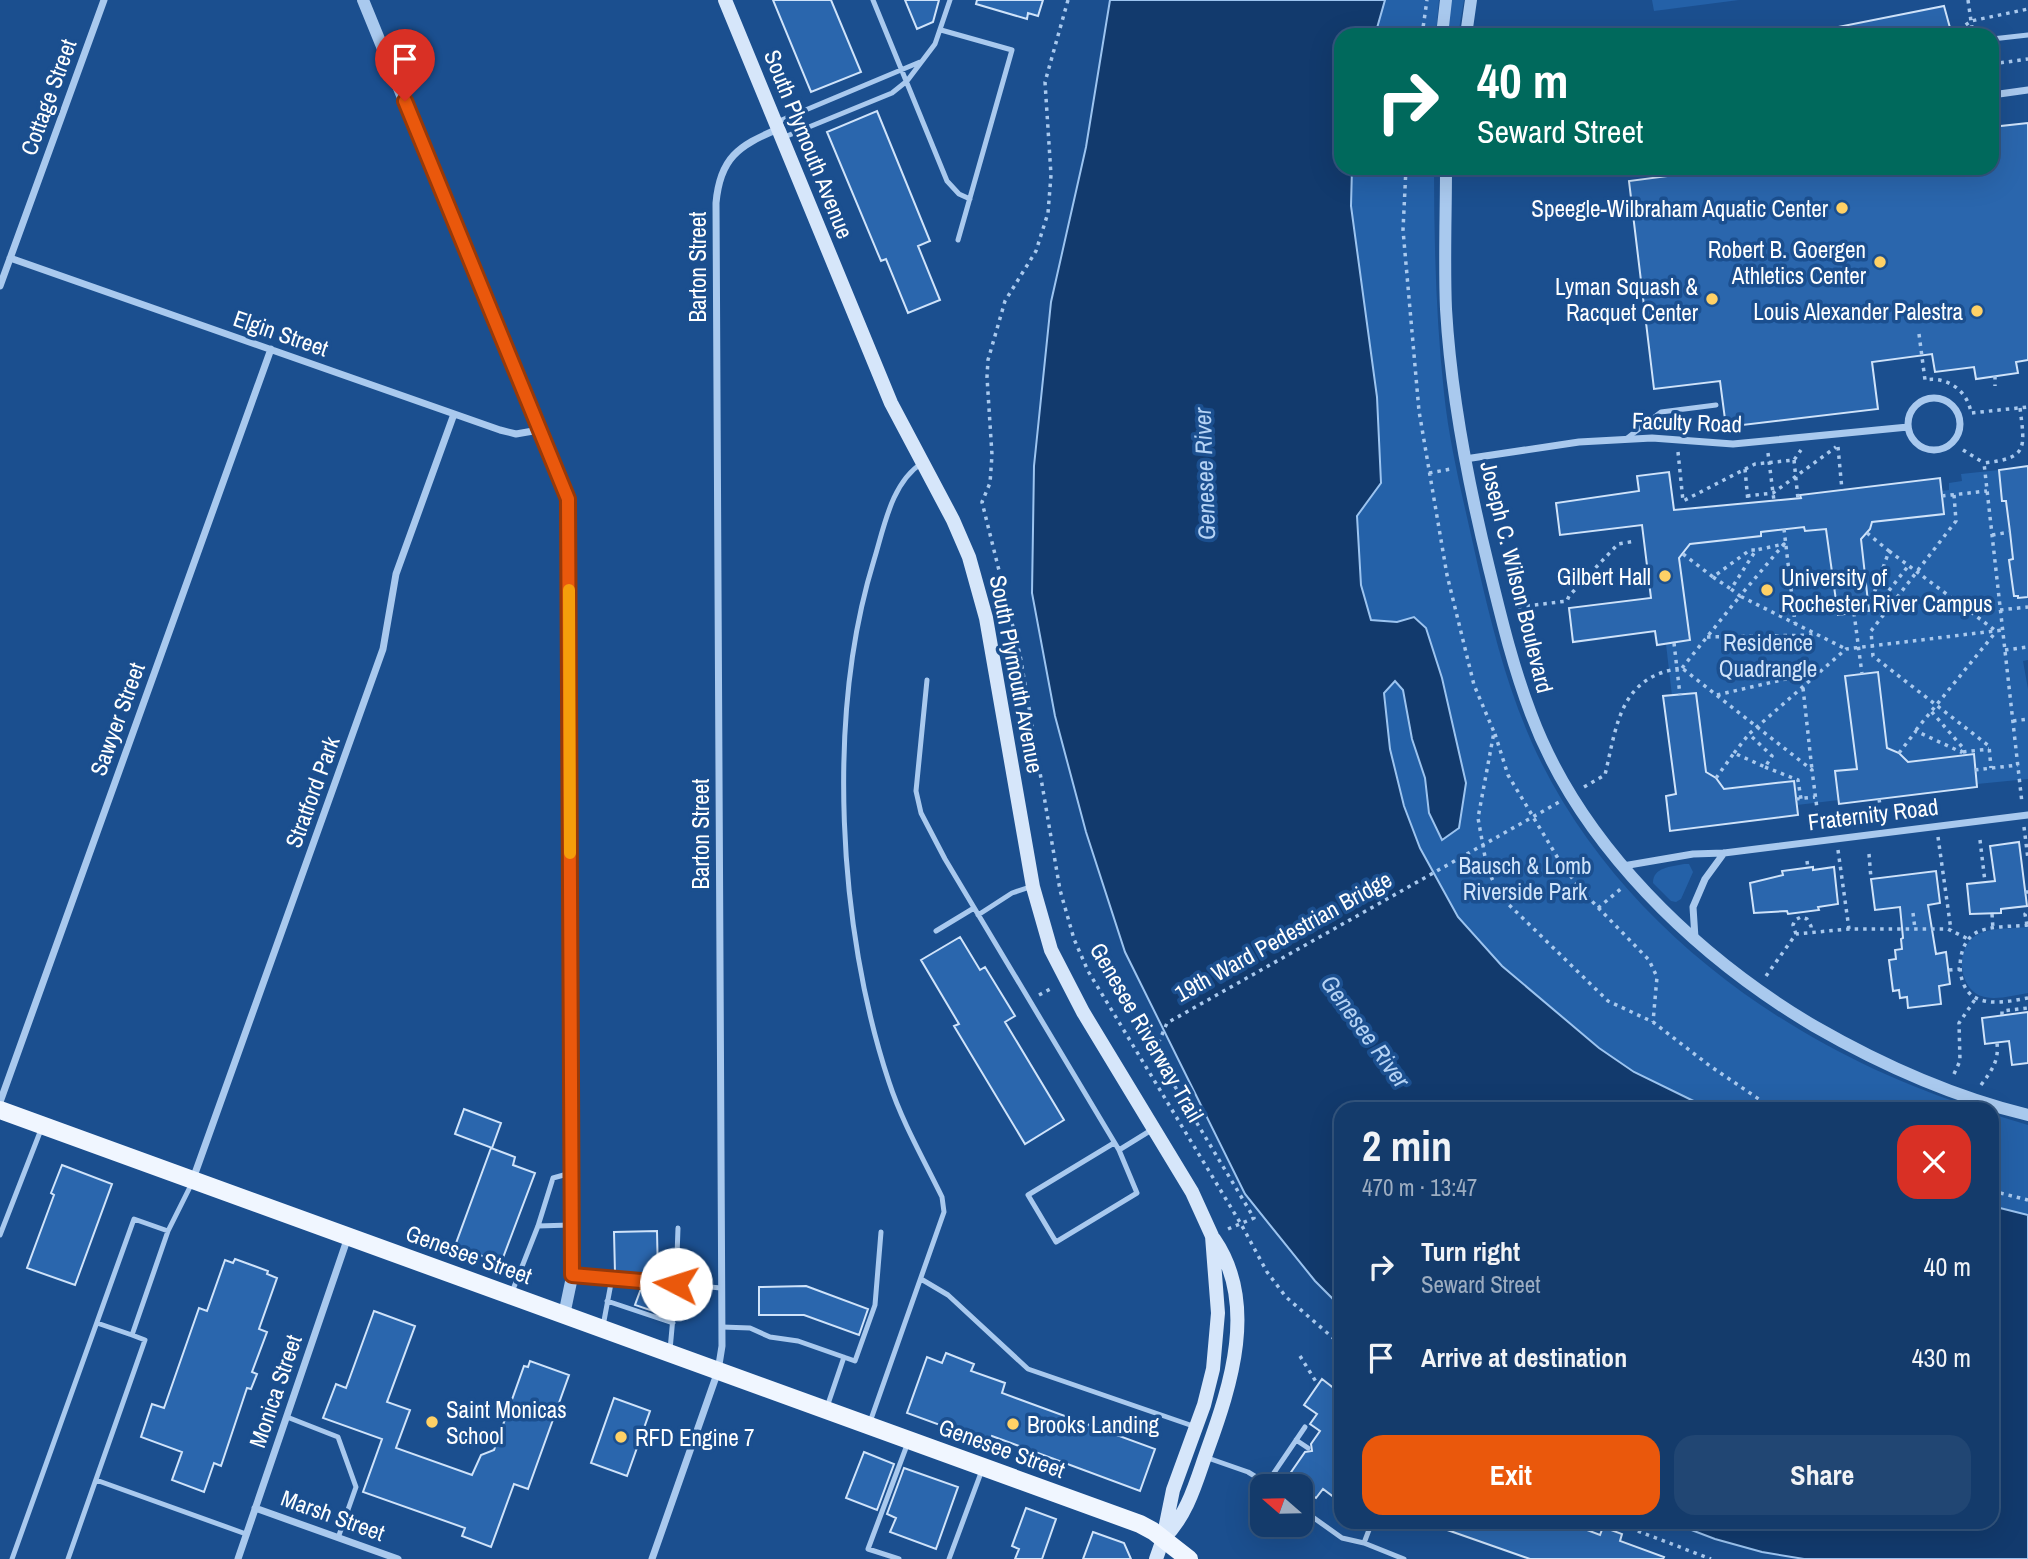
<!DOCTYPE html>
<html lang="en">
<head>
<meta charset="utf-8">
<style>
	body { margin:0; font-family:"Archivo Narrow",sans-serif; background:#214673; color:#f1f3f6; height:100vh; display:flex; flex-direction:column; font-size:26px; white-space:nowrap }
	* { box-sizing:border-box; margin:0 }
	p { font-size:23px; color:#9dadc1 }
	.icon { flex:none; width:38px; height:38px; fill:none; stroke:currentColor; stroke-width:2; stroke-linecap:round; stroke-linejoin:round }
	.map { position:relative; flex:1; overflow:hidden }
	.panel { position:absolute; left:1334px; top:1102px; width:665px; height:427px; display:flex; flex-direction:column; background:#143b6b; border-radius:21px; box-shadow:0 7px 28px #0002,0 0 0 2px #33557e }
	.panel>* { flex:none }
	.guide { position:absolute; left:1334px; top:28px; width:665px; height:147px; border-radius:21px; box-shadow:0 7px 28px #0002,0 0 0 2px #33557e; background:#00695c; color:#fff; overflow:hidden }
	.needle { width:46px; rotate:290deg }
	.fabs { position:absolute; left:1250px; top:1474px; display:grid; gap:14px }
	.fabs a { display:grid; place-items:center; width:63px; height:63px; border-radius:14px; background:#143b6b; box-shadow:0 7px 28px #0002,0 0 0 2px #33557e; font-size:35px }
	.pin { position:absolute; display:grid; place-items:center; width:60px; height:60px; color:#fff; margin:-72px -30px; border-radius:50% 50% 50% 0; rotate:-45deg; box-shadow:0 0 7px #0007 }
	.pin .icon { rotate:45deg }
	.me { position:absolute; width:77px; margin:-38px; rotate:275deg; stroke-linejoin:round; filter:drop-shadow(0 0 5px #0008) }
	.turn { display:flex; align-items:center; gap:24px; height:147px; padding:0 28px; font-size:32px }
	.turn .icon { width:91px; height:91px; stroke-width:2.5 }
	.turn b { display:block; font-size:49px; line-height:60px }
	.round { display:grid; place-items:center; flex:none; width:74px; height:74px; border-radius:21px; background:#214673 }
	.summary { display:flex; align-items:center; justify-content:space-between; height:119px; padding:0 28px }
	h1 { font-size:42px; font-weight:700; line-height:52px }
	.cta { display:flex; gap:14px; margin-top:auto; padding:14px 28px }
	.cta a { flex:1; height:80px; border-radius:21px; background:#ea580c; color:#fff; font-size:28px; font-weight:700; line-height:80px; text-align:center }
	.cta a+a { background:#214673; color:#f1f3f6 }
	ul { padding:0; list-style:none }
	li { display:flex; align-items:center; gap:21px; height:91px; padding:0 28px }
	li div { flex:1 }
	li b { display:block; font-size:26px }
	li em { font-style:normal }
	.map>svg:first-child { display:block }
	.green { fill:#2461a8 }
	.water { fill:#123a6d; stroke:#9cc4f0; stroke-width:2 }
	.building { fill:#2a66ad; stroke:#cfe3fa; stroke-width:2 }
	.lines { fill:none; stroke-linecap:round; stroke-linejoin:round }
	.path { stroke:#a9c9ee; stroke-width:3.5; stroke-dasharray:3.5 5; stroke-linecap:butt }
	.service { stroke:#a9c9ee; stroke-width:5 }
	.minor { stroke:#a9c9ee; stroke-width:7 }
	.tertiary { stroke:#a9c9ee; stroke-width:12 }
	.secondary { stroke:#d6e6fa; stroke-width:14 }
	.primary { stroke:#f0f6ff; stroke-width:18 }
	.route-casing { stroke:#983908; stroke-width:18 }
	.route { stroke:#ea580c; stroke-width:12 }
	.slow { stroke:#f59e0b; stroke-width:12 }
	.poi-dot { fill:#ffd166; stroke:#1b4f8f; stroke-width:2.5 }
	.labels { text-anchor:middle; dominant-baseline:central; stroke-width:7; stroke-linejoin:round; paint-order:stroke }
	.street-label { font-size:23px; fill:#fff; stroke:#1b4f8f }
	.poi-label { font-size:23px; fill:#fff; stroke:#1b4f8f; text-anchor:end }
	.park-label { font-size:23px; fill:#cfe3fa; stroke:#1b4f8f }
	.water-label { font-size:24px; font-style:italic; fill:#b5d3f5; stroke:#1b4f8f }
</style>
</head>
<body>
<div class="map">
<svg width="2028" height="1559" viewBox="0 0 2028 1559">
	<rect width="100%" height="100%" fill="#1b4f8f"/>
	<path class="green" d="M1385,0H1439L1436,35H1375Z
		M1451,0H1464L1458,35H1448Z
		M1652,0H1739L1654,11Z
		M1352,168H1434C1434,243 1436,318 1444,393C1450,450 1465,506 1477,562C1493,632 1510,700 1542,764C1628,934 1799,1053 1977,1109H1710L1634,1072L1599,1048L1502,966L1458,917L1420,848L1404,806L1390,749L1384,693L1395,681L1403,690L1412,739L1425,778L1429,813L1459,828L1466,783L1413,618L1397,622L1371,620L1361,585L1357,516L1381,483L1377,397L1351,206Z
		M1999,470L2002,501H2006L2013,559L2009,560L2014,596L2028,594V660L2023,661L2028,689V779L1977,784L1973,754L1905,762L1887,750L1877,672L1846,676L1857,769L1836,771L1839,800L1797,805L1794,781L1722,789L1716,778L1706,773L1696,693L1672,696L1666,644L1690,640L1679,555L1687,550L1690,544L1761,536V532L1804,527L1805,531L1826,529L1838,615L1869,611L1861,538L1870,529L1872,522L1944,514L1941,491L1949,490V483L1962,481L1961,474Z
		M1684,864H1689L1693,872L1681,899L1676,902L1671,901L1653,883C1653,867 1671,867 1684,864Z
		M2028,927V993C2015,995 1998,1000 1985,997C1959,992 1954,950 1975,936C1988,927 2013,929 2028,927Z
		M1992,1114L2028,1125V1215L1992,1206Z"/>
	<path class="water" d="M1110,0H1385L1375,35H1340V168H1352L1351,206L1377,397L1381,483L1357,516L1361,585L1371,620L1397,622L1414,617L1426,628L1442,678L1466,783L1459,828L1442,840L1429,813L1425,778L1412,739L1403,690L1395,681L1384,693L1390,749L1404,806L1420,848L1458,917L1502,966L1599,1048L1634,1072L1710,1109L1340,1110V1306L1315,1281L1245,1194L1125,952L1086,832L1055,716L1032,593L1034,466L1051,302L1086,147Z
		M1992,1206L2028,1215V1559H1804L1762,1552L1715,1539L1673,1523L1992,1522Z"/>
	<path class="building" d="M773,0H831L861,72L811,92Z
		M905,0H939L933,22L917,29Z
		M977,0H1043L1038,16L1028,13L1027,19L976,4Z
		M1944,6L1952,35H1839L1838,27Z
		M877,111L930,241L918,246L940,300L908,313L886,259L881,261L827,132Z
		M2028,123V360L2016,362L2018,373L1976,379L1974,367L1935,372L1932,354L1872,362L1878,409L1726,427L1720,381L1654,389L1629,181L1729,168H1992V127Z
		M2028,466V597L2018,598V596H2014L2009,560L2013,559L2010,532L2006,501H2002L1999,470Z
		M1669,472L1674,510L1801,498L1800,495L1940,478L1944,514L1872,522L1870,529L1861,539L1869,611L1838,615L1826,529L1805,531L1804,527L1761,532V536L1690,544L1679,558L1690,640L1657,645L1655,631L1573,642L1569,608L1651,598L1642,525L1560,535L1556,503L1639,491L1637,476Z
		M1878,672L1887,748L1899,753L1908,762L1974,754L1977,787L1839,804L1835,771L1857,769L1845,676Z
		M1696,693L1706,772L1716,778L1724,789L1794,781L1798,815L1670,831L1666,796L1676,794L1663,696Z
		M2019,842L2027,906L2001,909V913L1970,914L1967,884L1995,881L1990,846Z
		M1813,867V870L1834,867L1838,904L1818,907L1819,910L1788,914L1787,911L1754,913L1750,883L1783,875L1782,871Z
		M1936,871L1940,903L1928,905L1936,954L1946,952L1950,984L1939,986L1941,1004L1908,1008L1907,997L1900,998L1899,990L1893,991L1889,960L1896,959L1895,950L1902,949L1901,939L1903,938L1900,907L1875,910L1871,879Z
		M960,937L980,970L985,967L1015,1016L1005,1022L1064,1120L1025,1144L954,1026L959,1024L921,960Z
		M2028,1012V1063L2012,1065L2009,1041L1985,1044L1982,1018Z
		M464,1109L501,1123L492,1148L455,1134Z
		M491,1148L515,1157L513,1165L535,1173L501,1263L455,1246Z
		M62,1165L112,1184L75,1285L27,1268L54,1195L51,1193Z
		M657,1231L658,1277L615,1273L614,1232Z
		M235,1259L268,1271L267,1274L277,1278L259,1329L267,1332L252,1372L257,1374L251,1389L247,1388L221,1466L214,1463L204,1492L172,1480L182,1452L141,1437L152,1404L164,1408L199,1308L207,1311L225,1260L233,1263Z
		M642,1286L659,1288V1292L662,1293L656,1312L635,1305Z
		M806,1286L868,1309L859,1335L804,1315H759V1287Z
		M374,1311L415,1326L387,1402L410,1410L396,1448L472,1475L481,1455L494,1450L524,1366L528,1367L530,1361L569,1375L528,1489L514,1484L491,1547L462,1536L465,1528L363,1492L382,1439L323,1418L336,1384L346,1388Z
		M946,1353L974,1364L971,1371L1005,1383L1002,1393L1155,1449L1140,1491L992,1436L989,1443L907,1413L927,1357L942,1363Z
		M1322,1379L1340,1393V1489L1335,1498L1323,1489L1316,1498L1287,1478L1305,1452L1312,1451L1311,1444L1320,1431L1310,1424L1317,1414L1304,1405Z
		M614,1398L650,1411L627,1476L591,1463Z
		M864,1452L894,1464L877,1510L846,1498Z
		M904,1468L958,1487L936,1549L890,1532L896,1518L887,1514Z
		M1026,1508L1056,1519L1042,1559H1015L1019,1549L1012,1546Z
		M1433,1522H1566L1600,1535L1603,1527L1622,1534L1620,1541L1664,1557L1663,1559H1530L1433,1525Z
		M1093,1532L1124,1543L1131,1559H1083Z"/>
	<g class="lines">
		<path class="path" d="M1068,0L1045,82L1051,175L1048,213L1036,251L1005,301L988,360L987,377L992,455L990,483L982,502L1020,655L1060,890L1074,939L1088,971L1241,1224L1267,1272L1286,1297L1340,1344
			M1968,0L1973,35
			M1422,35L1427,0
			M1952,35L1971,21L2028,9
			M1992,64L2028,59
			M1406,168L1403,230L1419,411L1447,575L1474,685L1494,732L1478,818L1487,868L1500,896L1608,1001L1653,1022L1710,1066L1775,1110
			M1919,334L1925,380C1947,376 1968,391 1971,413L2028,407
			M1995,376V386
			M2020,408C2025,449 2028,458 1984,463L2022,803
			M1838,447L1842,490
			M1963,450L1984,463
			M1678,452L1683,501L1755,464L1794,460L1801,450
			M1768,453L1774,501
			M1794,460L1798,499
			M1745,469L1748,502
			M1429,473L1451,469
			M1954,495L1956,521L1871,631L1873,656L1989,746L1991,768
			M1747,496L1773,493L1836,447
			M1942,496L1987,491
			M1784,529L1795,623
			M1867,533L1889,551L1871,602L1876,607L1909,565
			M1992,535L2010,532
			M1889,551L1996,631
			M1683,554L1713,577L1750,550H1756L1731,589L1740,596L1784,544L1756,550
			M1713,577L1731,589
			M1518,607L1567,601L1569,596L1618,544L1636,541
			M2000,610L2028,607
			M1854,613L1862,674
			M1707,637L1817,635
			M1674,643L1680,695
			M2005,650L2028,647
			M1682,668L1740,596L1846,649
			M1803,688L1812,770
			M1717,695L1820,671
			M2013,721L2028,719
			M1916,730L1995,633
			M1495,734L1508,775L1562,865L1582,891L1649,960L1657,977L1653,1022
			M1963,752L1989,749
			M1734,753L1749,734
			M1899,753L1916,731L1961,752L1964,749L1931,711
			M1765,767L1798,780L1801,799
			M1975,770L2018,765
			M1716,778L1734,753L1765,767L1772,756L1749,734L1846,649L2003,630
			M1584,787L1605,775C1617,724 1620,676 1682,668L1812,770L1819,824
			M1796,799L1815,797
			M1879,799L1882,817
			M2024,827L2028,859
			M1938,837L1951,930
			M1980,840L1985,882
			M1838,850L1849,929
			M1869,854L1871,879
			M1807,861L1808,868
			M2025,892H2028
			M1598,908L1623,887
			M1913,913L1915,929
			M1992,914L1993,929
			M2027,925L2025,914L2028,911
			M2028,925C2013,927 1987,925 1974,934C1956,946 1955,985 1974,997C1990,1006 2011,1001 2028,998
			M1796,934L1793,925L1795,920L1801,917L1807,919L1811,926V932
			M1949,970L1960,969
			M1766,976L1796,934L1849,929H1948L1968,939
			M1039,995L1054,987
			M2002,1015V1011L2028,1008
			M1954,1074L1960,1061L1959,1023L1976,998
			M1981,1085C1992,1070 1999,1061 1997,1043
			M1992,1191L2028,1200
			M1228,1229L1254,1218L1162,1065L1158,1044L1167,1023L1561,801
			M1300,1356L1318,1385
			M1614,1522L1711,1559"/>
		<path class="service" d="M873,0L947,181L959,194L970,199
			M941,30L1012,50L958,240
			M1992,39L2028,35
			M777,122L920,62
			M782,138L892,93L907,81L935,44L950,0
			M1626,439L1661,412L1716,405
			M927,680L916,791L921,813L945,859L1119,1150L1137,1193L1056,1242L1028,1195L1114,1143
			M978,915L1012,893L1030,887
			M936,931L974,908
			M1119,1150L1153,1129
			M538,1226L570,1225
			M678,1228L676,1284L721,1288
			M0,1235L42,1127
			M572,1275L676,1284L670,1350
			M921,1279L948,1295L1028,1369L1193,1426
			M512,1292L538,1226L553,1178L571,1173
			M607,1301L673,1323
			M97,1323L132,1335
			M603,1326L612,1278
			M722,1327L750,1328L770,1337L798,1341L855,1361L875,1305L881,1232
			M827,1407L844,1357
			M287,1417L338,1437L356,1487L338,1538
			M870,1422L944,1212L942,1197C924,1160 902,1122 889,1082C838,929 826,716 874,560C884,528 891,483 922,463
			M1296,1440L1308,1448
			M1205,1457L1248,1472L1271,1486
			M96,1480L246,1534
			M1267,1483L1305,1427
			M1300,1508L1342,1538L1364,1543L1404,1559
			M1364,1543L1372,1522
			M12,1559L134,1219L168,1231
			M68,1559L145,1340L132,1335L168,1231L192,1183
			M899,1559L868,1549L907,1445
			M949,1559L982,1470"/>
		<path class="minor" d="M1992,95L2028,90
			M10,258L500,430L516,434L539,430
			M0,286L104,0
			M1908 424a26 26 0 1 1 52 0a26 26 0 1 1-52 0Z
			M1465,459L1579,442L1652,438L1733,444L1908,427
			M1623,866L1693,854L1724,853L2028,815
			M1695,938L1693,907L1705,879L1724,853
			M0,1102L271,349
			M193,1179L383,649L396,574L454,414
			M255,1508L398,1559
			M238,1559L348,1237
			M652,1559L718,1371L722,1346L716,203C720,158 738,146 778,129"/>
		<path class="tertiary" d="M363,0L567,499L572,1277L564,1315
			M1442,35L1446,0
			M1466,35L1471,0
			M1446,168C1446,215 1444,262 1446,309C1451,396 1468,483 1489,568C1501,617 1513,667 1531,714C1580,845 1696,956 1814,1026C1880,1064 1954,1097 2028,1115"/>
		<path class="secondary" d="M725,0L891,403L953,520L969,557L986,618L1033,887L1051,950L1083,1012L1192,1192L1212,1236L1218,1313L1213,1369L1204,1405L1173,1490L1163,1539L1156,1559
			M1164,1538C1188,1514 1196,1482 1207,1451C1231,1385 1258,1303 1214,1239"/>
		<path class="primary" d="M0,1110L1140,1524L1153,1531L1189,1559"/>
	</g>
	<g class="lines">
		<defs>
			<path id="route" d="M405,101L568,499L572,1275L676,1284"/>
		</defs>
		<use href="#route" class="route-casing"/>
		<use href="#route" class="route"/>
		<path class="slow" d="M569,590L570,853"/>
	</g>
	<g class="poi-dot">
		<circle cx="1842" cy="208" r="7"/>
		<circle cx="1880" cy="262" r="7"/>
		<circle cx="1712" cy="299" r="7"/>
		<circle cx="1977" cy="311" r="7"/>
		<circle cx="1665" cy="576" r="7"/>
		<circle cx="1767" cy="590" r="7"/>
		<circle cx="432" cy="1422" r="7"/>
		<circle cx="1013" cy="1424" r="7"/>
		<circle cx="621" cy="1437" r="7"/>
	</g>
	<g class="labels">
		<g class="street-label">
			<text transform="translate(48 97) rotate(-70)">Cottage Street</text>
			<text transform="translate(809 144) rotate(68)">South Plymouth Avenue</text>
			<text transform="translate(697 267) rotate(-90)">Barton Street</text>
			<text transform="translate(281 333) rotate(19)">Elgin Street</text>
			<text transform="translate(1687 422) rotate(2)">Faculty Road</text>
			<text transform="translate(1517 577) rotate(76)">Joseph C. Wilson Boulevard</text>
			<text transform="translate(1017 674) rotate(79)">South Plymouth Avenue</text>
			<text transform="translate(117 719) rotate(-70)">Sawyer Street</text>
			<text transform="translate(312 792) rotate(-70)">Stratford Park</text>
			<text transform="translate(1873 814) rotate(-7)">Fraternity Road</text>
			<text transform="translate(700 834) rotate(-90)">Barton Street</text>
			<text transform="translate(1283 936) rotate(-29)">19th Ward Pedestrian Bridge</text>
			<text transform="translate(1147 1032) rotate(60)">Genesee Riverway Trail</text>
			<text transform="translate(469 1254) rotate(20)">Genesee Street</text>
			<text transform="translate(275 1391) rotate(-71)">Monica Street</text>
			<text transform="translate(1002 1448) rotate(20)">Genesee Street</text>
			<text transform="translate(333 1515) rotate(20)">Marsh Street</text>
		</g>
		<g class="poi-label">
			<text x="1828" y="208">Speegle-Wilbraham Aquatic Center</text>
			<text x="1866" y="249">Robert B. Goergen<tspan x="1866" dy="26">Athletics Center</tspan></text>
			<text x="1698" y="286">Lyman Squash &amp;<tspan x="1698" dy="26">Racquet Center</tspan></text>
			<text x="1963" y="311">Louis Alexander Palestra</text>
			<text x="1651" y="576">Gilbert Hall</text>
			<text x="1781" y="577" text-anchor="start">University of<tspan x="1781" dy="26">Rochester River Campus</tspan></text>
			<text x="446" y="1409" text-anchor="start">Saint Monicas<tspan x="446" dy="26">School</tspan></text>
			<text x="1027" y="1424" text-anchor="start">Brooks Landing</text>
			<text x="635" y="1437" text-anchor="start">RFD Engine 7</text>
		</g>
		<g class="park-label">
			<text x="1768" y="642">Residence<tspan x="1768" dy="26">Quadrangle</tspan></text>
			<text x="1525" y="865">Bausch &amp; Lomb<tspan x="1525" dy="26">Riverside Park</tspan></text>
		</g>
		<g class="water-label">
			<text transform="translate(1204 474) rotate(-92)">Genesee River</text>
			<text transform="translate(1366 1031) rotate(54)">Genesee River</text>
		</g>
	</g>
</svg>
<div class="fabs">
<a><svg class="needle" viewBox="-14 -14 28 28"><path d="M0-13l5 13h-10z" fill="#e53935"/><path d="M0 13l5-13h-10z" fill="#9dadc1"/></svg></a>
</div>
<div class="pin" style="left:405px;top:101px;background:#d93025"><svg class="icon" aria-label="arrive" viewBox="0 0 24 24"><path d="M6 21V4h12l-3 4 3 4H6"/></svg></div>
<svg class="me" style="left:676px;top:1284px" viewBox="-20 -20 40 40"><circle r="19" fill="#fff"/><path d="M0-13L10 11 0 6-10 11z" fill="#ea580c"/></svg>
<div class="guide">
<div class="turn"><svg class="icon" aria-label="right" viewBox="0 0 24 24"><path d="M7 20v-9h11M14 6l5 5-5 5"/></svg><div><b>40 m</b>Seward Street</div></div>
</div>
<section class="panel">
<div class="summary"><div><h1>2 min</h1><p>470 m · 13:47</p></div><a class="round" style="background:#d93025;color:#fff"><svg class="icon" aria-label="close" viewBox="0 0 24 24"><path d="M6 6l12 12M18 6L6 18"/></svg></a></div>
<ul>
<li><svg class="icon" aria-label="right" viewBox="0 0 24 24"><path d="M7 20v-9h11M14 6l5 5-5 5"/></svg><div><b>Turn right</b><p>Seward Street</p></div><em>40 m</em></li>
<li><svg class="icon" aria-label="arrive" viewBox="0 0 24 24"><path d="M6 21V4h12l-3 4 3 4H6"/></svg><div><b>Arrive at destination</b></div><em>430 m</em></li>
</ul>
<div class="cta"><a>Exit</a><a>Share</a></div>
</section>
</div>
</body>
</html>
